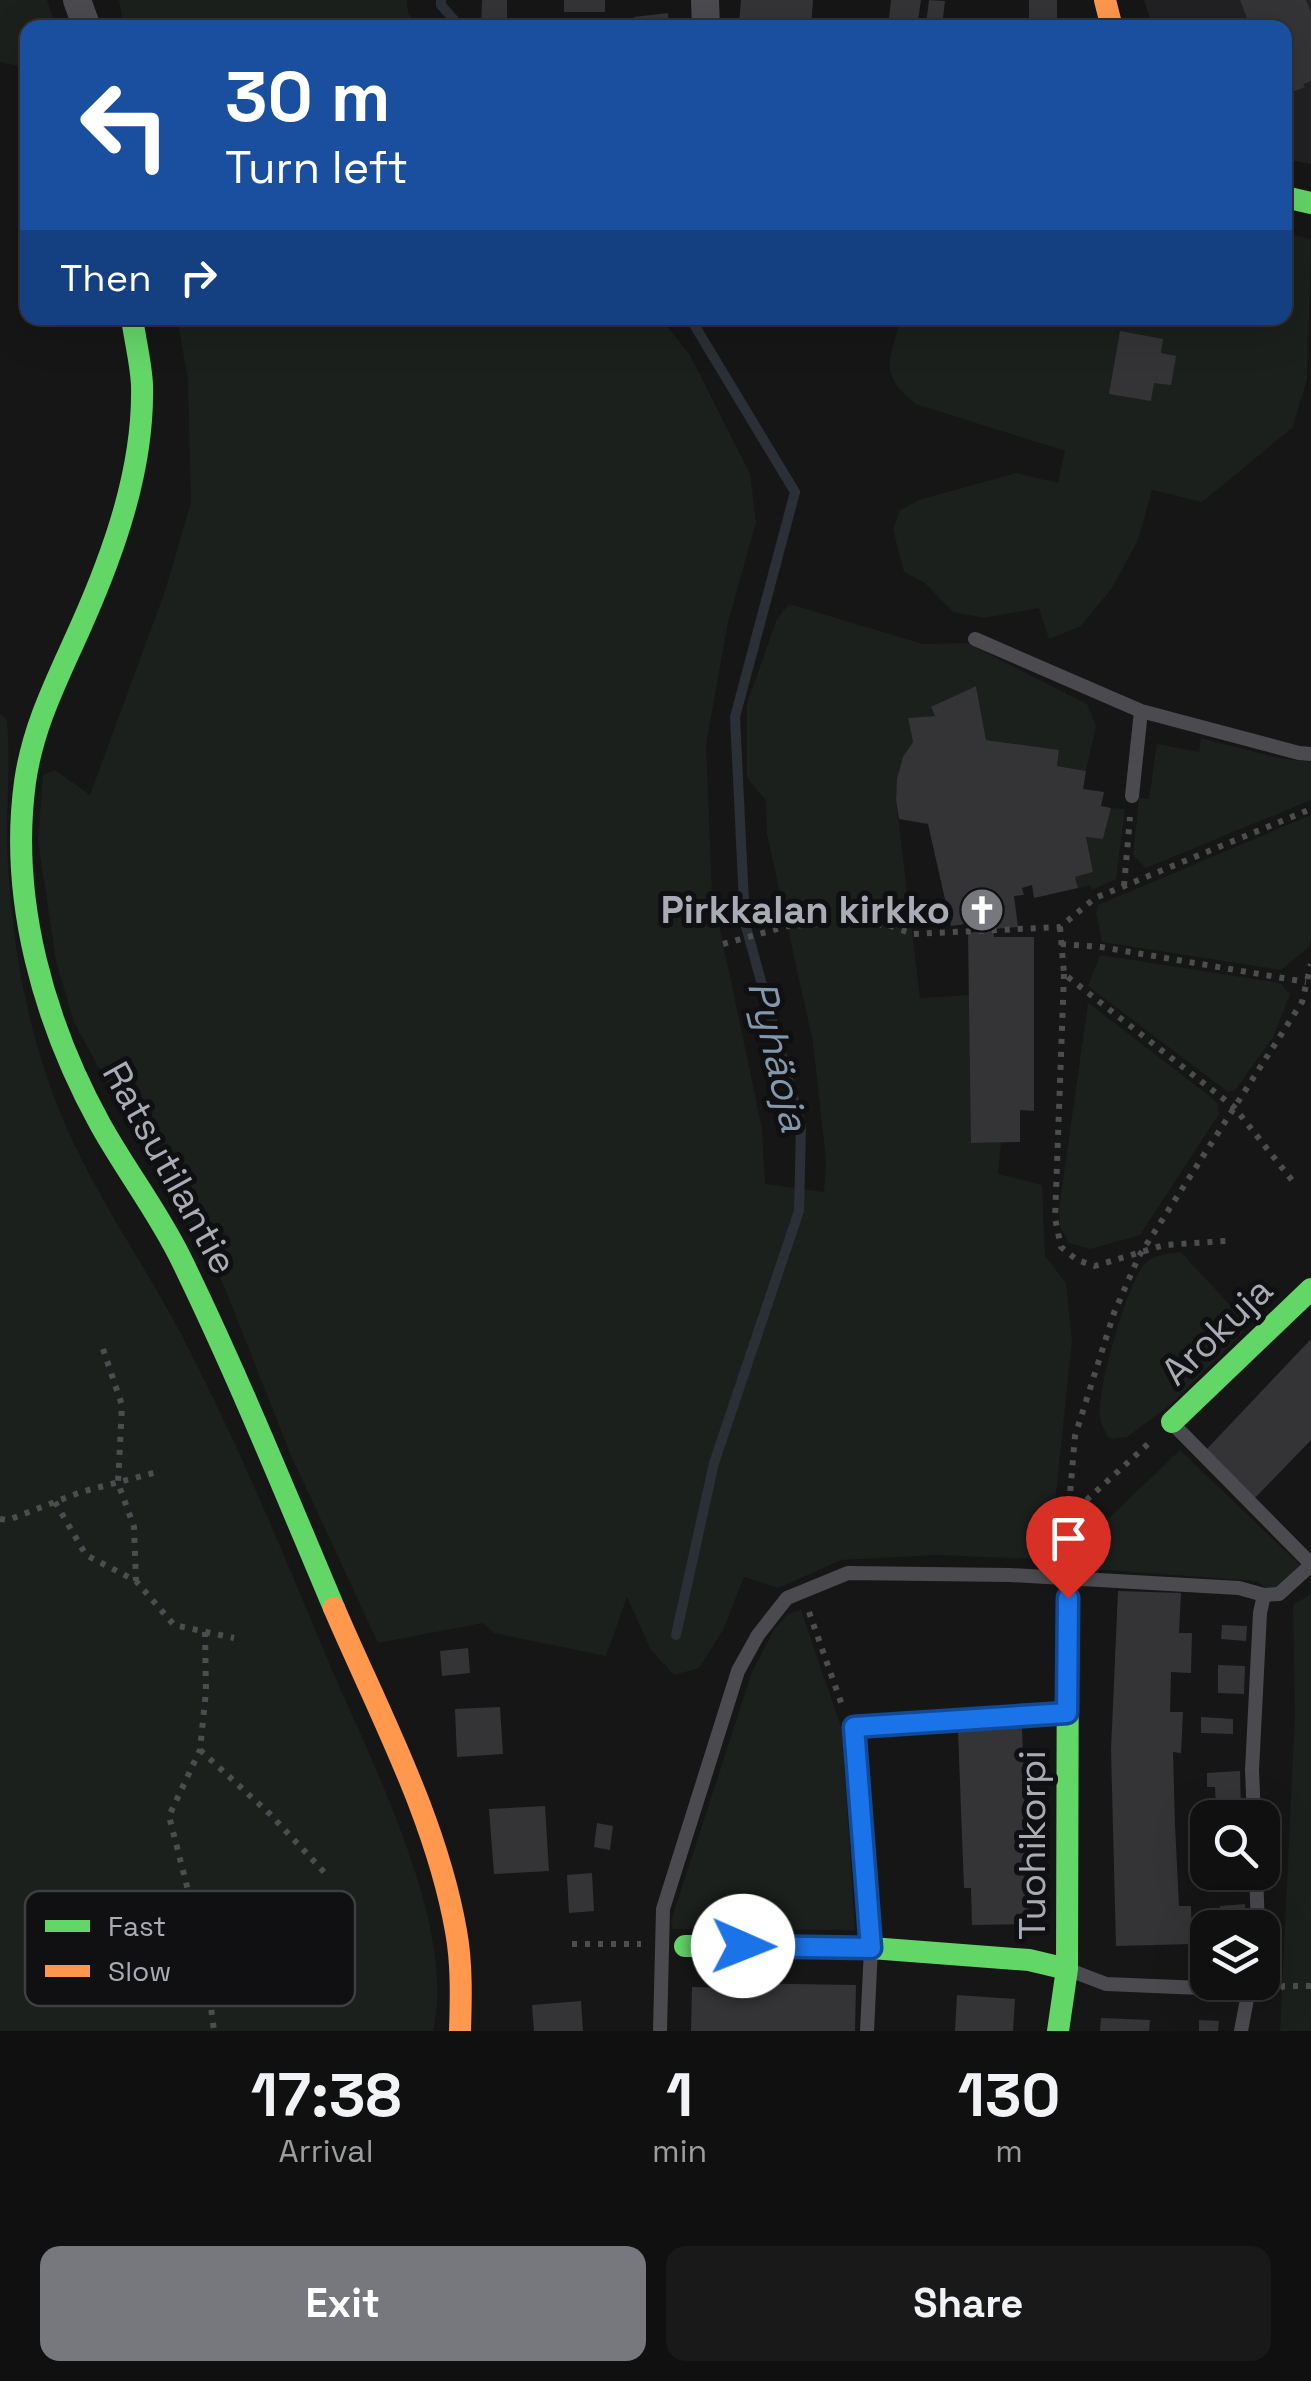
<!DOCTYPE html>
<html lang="en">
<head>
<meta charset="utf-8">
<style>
	body { margin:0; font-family:"Space Grotesk",sans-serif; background:#191919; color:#f1f3f6; height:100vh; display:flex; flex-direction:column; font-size:38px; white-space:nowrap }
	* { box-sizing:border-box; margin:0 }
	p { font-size:32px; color:#9c9d9f }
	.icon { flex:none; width:55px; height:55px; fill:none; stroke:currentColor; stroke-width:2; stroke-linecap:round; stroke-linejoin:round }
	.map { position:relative; height:2031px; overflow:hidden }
	.sheet { display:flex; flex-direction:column; background:#101010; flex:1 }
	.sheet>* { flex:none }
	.hud { position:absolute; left:20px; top:20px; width:1272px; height:305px; border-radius:20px; box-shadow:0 10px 40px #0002,0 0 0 2px #303030; background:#1a4fa0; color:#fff; overflow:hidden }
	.fabs { position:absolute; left:1190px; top:1800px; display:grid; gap:20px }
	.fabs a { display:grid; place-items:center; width:90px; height:90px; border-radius:20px; background:#101010; box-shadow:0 10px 40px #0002,0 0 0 2px #303030; font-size:50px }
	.pin { position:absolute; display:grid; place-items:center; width:85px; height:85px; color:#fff; margin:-102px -42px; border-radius:50% 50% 50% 0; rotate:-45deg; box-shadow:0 0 10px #0007 }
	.pin .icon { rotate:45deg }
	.me { position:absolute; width:110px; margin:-55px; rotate:91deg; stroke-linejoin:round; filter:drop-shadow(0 0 8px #0008) }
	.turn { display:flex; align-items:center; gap:35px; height:210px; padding:0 40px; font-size:45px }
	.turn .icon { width:130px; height:130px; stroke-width:2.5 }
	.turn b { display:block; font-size:70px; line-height:85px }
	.then { display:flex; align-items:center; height:95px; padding:0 40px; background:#0003; gap:20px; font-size:38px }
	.eta { display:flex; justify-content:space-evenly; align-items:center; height:170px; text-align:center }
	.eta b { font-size:60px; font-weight:700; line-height:70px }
	.primary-button { display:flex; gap:20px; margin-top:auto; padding:20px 40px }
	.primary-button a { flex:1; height:115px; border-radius:20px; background:#76787d; color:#fff; font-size:40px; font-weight:700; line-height:115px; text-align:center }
	.primary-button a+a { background:#191919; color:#f1f3f6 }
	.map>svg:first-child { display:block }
	.built { fill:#212023 }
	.green { fill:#1b201c }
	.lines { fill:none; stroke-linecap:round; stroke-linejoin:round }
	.stream { stroke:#2b3036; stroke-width:10 }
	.building { fill:#343436 }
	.path { stroke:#4c4d4f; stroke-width:6; stroke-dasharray:5 8; stroke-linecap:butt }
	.lane { stroke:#4b4b4f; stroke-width:14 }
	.street { stroke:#4b4b4f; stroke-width:28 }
	.fast { stroke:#63d668; stroke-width:22 }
	.slow { stroke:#ff974d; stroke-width:22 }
	.route-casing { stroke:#114b97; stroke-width:25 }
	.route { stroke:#1a73e8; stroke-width:18 }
	.labels { text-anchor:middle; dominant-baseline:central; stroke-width:10; stroke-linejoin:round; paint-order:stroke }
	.poi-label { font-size:38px; font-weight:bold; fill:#a9acb5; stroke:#101012; text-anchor:end }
	.street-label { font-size:38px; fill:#a9acb5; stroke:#101012 }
	.water-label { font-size:40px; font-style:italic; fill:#8498ac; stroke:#101012 }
	.key { fill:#101012; stroke:#3e3f43; stroke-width:2.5 }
	.key-label { font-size:28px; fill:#a9acb5 }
</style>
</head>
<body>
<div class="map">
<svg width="1311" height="2031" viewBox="0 0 1311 2031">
	<rect width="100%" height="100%" fill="#161616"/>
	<path class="built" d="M1144,0H1311V164L1285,159V28L1153,27Z"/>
	<path class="green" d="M0,0H47L56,27L28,28L27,68L0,62Z
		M119,0H407L408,12L417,27H124Z
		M1285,233L1311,239L1307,380L1292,428L1202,502L1152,490L1138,540L1112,588L1081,626L1049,639L1039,608L984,618L953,612L925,583L904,572L893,530L900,510L922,499L1016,473L1058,483L1065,451L916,404C877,373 890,361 901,318H1285Z
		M177,318H661L690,355L750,474L756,522L728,622L706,745L712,892L762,1128L765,1184L824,1192L826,1161L813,1042L767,834L766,801L747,778V703L777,619L789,604L923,644L967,643L1087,704L1096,726L1086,771L1057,766L1059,750L986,740L976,686L932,707L935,716L908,718L913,742C900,761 897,778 896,800L920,998L969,995L972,1143H1001L998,1174L1042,1185L1045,1256L1066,1283L1072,1341L1051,1540L1049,1552L1040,1559L937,1555L841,1560L779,1588L744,1577L723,1630L699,1668L674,1675L651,1650L627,1597L606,1656L494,1633L483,1623L378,1643L290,1453L222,1281L152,1166L74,1022L56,961L38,841L43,775L55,770L90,795L164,594L191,503L188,380Z
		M0,714L7,720C11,768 5,816 8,864C13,957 31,1050 70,1135C101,1204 146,1267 181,1334C236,1439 281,1548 327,1658C368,1756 458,1925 433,2031H0Z
		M1201,738L1279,758L1311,762V800L1146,868L1133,855L1139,798L1149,799L1157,744L1199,752Z
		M1111,808L1125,809L1116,879L1092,890L1090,885L1078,888L1075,877L1093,872L1086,837L1103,839Z
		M1311,815V938L1309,947L1281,970L1102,942L1096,913L1098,905Z
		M1100,955L1273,982L1281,984L1290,994L1273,1037L1235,1090L1228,1092L1088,986Z
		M1088,1003L1211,1097L1218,1104L1219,1114L1140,1235L1090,1249L1069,1243L1060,1226L1059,1209Z
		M1181,1252L1249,1326L1170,1405L1127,1437L1110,1439C1106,1433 1101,1425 1100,1418C1096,1392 1127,1284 1144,1265C1153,1254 1167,1254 1181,1252Z
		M1180,1450L1300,1565L1272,1593L1257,1581L1092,1569L1099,1532L1110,1517Z
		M1311,1594V2031H1280L1295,1715L1293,1605Z
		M801,1610L842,1730L855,1930L673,1929L671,1921L752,1672L775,1628L788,1614Z"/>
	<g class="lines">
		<path class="stream" d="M441,0V5L461,28
			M676,1635L714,1463L799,1211L801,1126L745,923L735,717L795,492L690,318"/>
	</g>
	<path class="building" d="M482,0H507V28H481Z
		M564,0H605V12H564Z
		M741,0H813L811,28L739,23Z
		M891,0H921L917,28H888Z
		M929,0L945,1L942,26L926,24Z
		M1029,0H1057V28H1029Z
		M1240,0H1306L1311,13V81L1303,84L1305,87L1285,95V28H1251Z
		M668,13L669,28H635L634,17Z
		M1120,331L1163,339L1161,353L1176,356L1171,385L1154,383L1151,401L1109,394Z
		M976,686L986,740L1059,750L1057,766L1086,771L1083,789L1104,792L1101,806L1111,808L1103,839L1086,837L1093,872L1075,877L1078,888L1034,898L1032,885L1022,888L1024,895L1014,896L1018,927L993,929L994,937H1034V1111L1020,1110V1142L971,1143L968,933L981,931L979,922L951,926L928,824L899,819L896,800L897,779L903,757L913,742L908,718L935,716L931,707Z
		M1311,1339V1440L1253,1500L1204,1452Z
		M1118,1591L1181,1593L1179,1633H1192L1191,1673L1171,1672L1170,1712H1183L1181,1753L1173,1752L1175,1825L1179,1906H1191L1192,1944L1116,1946L1111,1750Z
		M1222,1625L1247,1626L1246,1641L1221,1639Z
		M468,1648L470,1673L442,1676L440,1651Z
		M1218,1665L1245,1666L1244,1694L1218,1693Z
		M500,1707L503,1754L457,1757L455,1709Z
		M1201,1717L1233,1719V1734L1201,1733Z
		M1022,1727L1029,1924L972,1925L971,1888H964L958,1730Z
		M1240,1771L1241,1810L1216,1811L1215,1787H1207V1773Z
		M545,1806L549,1871L494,1874L489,1809Z
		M597,1823L613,1826L610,1850L594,1847Z
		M1219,1872H1243L1244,1879L1219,1880Z
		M592,1873L594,1911L569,1913L567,1875Z
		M1245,1904V1919L1221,1920L1220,1906Z
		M729,1983L856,1985L855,2031H691L692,1987L729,1988Z
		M957,1995L1015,1999L1013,2031H955Z
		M581,2001L583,2031H534L532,2005Z
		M1101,2018L1150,2020L1149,2031H1100Z
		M1199,2020L1219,2021L1218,2031H1199Z"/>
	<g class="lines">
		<path class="path" d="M1124,886L1130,817
			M1060,927L1064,974L1234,1107L1295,1184
			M723,944L788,926L839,923L888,925L913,934L1060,927L1095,898L1311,809
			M1061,944L1101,947L1306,982
			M1064,974L1055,1218L1061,1247L1077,1260L1095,1266L1164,1245L1226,1241
			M103,1349L122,1405L118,1483L134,1527L136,1581
			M55,1502L86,1555L136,1581L174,1625L234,1638
			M1068,1517L1075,1436L1114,1313L1139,1256L1302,1002L1311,964
			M0,1519L8,1520L81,1492L161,1471
			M1067,1557L1068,1517L1148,1444
			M809,1612L843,1708
			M205,1632L206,1691L200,1750L169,1816L204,1953L214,2031
			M200,1750L270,1814L324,1872
			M572,1944H641
			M1269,1994L1284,1986H1311"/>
		<path class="lane" d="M975,639L1141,711L1299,753L1311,754
			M1132,796L1141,711
			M1172,1423L1311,1564
			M1254,1818L1252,1770L1260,1613L1264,1595
			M1256,1872L1258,1928
			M1072,1971L1106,1984L1249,1990
			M660,2031L663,1909L738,1671L758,1635L787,1598L848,1573L1010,1575L1239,1588L1264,1595L1279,1594L1311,1565
			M867,2031L871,1948L854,1727L1066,1713
			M1241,2031L1250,1983"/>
		<path class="street" d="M77,0L87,28
			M705,0L706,28"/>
		<path class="fast" d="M1285,197L1311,203
			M132,318C135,340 141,363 142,385C144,468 114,552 81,626C58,678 33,725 25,782C9,900 44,1022 100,1124C126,1171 159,1213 182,1261C237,1374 285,1492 334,1608
			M1172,1422L1311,1289
			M685,1946L871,1948L1029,1960L1067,1969
			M1058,2031L1067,1969L1068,1598"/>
		<path class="slow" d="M1105,0L1112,28
			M334,1608C379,1713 436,1818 456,1931C462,1964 461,1998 460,2031"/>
	</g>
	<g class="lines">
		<defs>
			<path id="route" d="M743,1946L871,1948L854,1727L1067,1713L1068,1598"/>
		</defs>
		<use href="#route" class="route-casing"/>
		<use href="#route" class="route"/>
	</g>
	<defs>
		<symbol id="church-disc" viewBox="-11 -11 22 22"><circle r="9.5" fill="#76787d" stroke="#101012"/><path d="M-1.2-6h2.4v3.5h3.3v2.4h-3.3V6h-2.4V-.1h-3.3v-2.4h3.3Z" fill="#fff"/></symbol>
	</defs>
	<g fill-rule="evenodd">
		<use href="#church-disc" x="957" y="885" width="50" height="50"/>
	</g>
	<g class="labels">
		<g class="poi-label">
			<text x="950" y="910">Pirkkalan kirkko</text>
		</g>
		<g class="street-label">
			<text transform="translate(170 1168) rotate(61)">Ratsutilantie</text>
			<text transform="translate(1217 1331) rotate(-44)">Arokuja</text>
			<text transform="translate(1032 1845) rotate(-90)">Tuohikorpi</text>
		</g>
		<g class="water-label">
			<text transform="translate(778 1056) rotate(77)">Pyhäoja</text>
		</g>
	</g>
	<rect x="25" y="1891" width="330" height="115" rx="15" class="key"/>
	<rect x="45" y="1920" width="45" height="12" fill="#63d668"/>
	<rect x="45" y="1965" width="45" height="12" fill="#ff974d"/>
	<g class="key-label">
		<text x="108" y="1936">Fast</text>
		<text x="108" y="1981">Slow</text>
	</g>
</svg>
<div class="fabs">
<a><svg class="icon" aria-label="search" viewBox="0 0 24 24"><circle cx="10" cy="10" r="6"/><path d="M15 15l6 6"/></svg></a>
<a><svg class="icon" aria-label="layers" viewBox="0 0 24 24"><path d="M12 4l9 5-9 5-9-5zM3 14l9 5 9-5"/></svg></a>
</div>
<div class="pin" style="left:1068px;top:1598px;background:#d93025"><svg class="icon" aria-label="arrive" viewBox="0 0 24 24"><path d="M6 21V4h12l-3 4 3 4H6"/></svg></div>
<svg class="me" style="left:743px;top:1946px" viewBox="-20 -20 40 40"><circle r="19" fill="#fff"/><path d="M0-13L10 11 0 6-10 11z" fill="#1a73e8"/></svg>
<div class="hud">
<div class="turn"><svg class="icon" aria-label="left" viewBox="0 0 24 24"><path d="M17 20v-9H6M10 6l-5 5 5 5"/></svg><div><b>30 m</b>Turn left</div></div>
<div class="then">Then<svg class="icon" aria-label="right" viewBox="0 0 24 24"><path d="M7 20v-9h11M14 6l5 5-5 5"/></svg></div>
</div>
</div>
<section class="sheet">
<div class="eta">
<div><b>17:38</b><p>Arrival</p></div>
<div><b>1</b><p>min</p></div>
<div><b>130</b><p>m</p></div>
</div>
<div class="primary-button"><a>Exit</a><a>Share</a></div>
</section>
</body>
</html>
